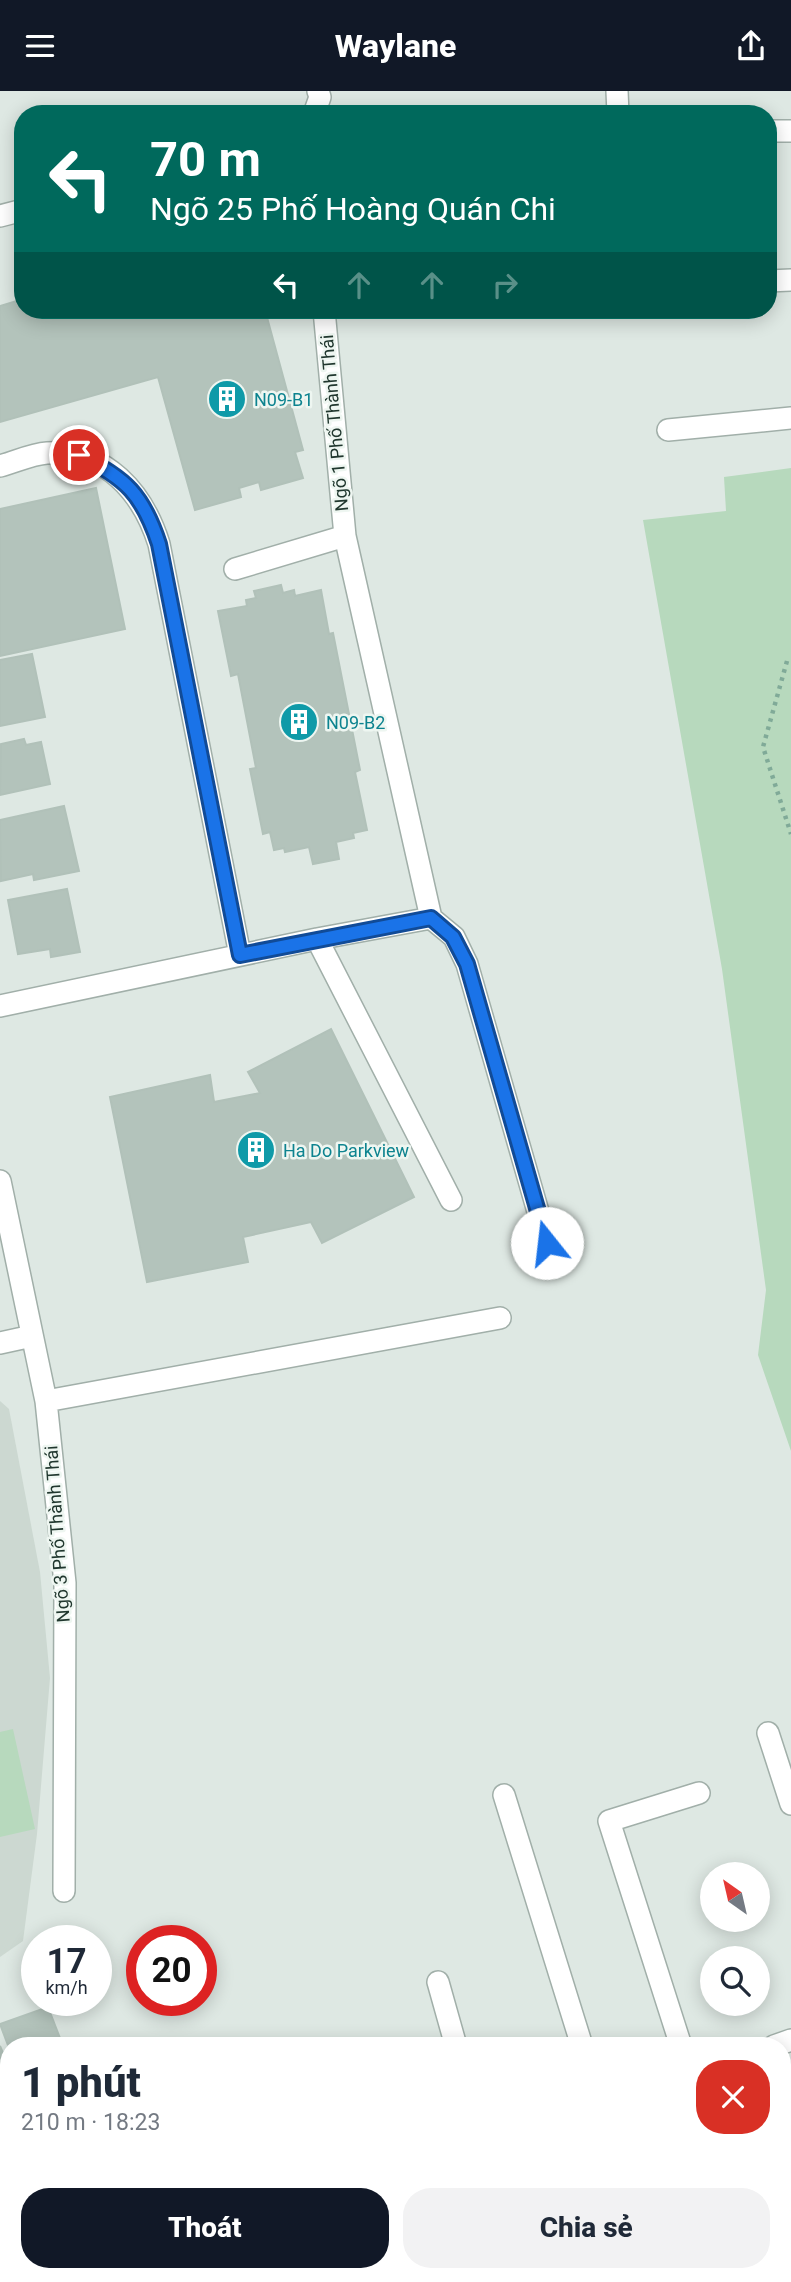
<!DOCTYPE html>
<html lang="vi">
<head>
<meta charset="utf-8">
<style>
	body { margin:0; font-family:Roboto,sans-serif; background:#f2f2f3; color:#1f2937; height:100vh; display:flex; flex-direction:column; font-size:26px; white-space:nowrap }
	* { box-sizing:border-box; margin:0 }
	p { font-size:23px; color:#747a83 }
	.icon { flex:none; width:38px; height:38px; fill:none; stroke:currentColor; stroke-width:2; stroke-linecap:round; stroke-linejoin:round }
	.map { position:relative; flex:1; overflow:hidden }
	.details { position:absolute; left:0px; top:1946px; width:791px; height:245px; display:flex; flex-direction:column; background:#fff; border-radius:28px 28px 0 0; box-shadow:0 4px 18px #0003 }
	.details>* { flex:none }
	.top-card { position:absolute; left:14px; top:14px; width:763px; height:214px; border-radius:28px; box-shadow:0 4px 18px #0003; background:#00695c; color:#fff; overflow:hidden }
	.needle { width:46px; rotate:326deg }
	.buttons { position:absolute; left:700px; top:1771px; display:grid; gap:14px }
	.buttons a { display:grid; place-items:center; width:70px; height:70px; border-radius:50%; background:#fff; box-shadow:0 4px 18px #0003; font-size:35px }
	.speed { position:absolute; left:21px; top:1834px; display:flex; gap:14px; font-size:35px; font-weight:700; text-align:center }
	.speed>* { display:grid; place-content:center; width:91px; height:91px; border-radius:50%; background:#fff; box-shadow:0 4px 18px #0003; line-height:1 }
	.speed small { font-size:18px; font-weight:400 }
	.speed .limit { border:10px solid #d22; background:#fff; color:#111 }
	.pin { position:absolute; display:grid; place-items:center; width:60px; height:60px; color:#fff; margin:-30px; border:4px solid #fff; border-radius:50%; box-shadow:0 2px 7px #0007 }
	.me { position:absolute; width:77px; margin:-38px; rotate:344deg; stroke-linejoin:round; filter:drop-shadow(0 0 5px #0008) }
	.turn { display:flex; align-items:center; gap:24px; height:147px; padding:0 21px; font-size:32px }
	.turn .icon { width:91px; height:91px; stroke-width:2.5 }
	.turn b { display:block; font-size:49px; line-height:60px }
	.lanes { display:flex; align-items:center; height:66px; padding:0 21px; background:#0003; justify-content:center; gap:35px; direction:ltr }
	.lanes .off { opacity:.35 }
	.round { display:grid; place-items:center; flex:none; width:74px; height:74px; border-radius:28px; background:#f2f2f3 }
	.head { display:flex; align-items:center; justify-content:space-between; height:119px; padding:0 21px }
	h1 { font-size:42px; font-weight:800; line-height:52px }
	.action { display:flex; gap:14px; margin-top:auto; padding:14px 21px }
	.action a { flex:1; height:80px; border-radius:28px; background:#111827; color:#fff; font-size:28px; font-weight:800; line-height:80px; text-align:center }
	.action a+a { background:#f2f2f3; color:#1f2937 }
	header { display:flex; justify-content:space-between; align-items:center; height:91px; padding:0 21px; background:#111827; color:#fff; font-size:32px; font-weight:800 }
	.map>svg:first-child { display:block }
	.built { fill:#ccd8d1 }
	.green { fill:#b7d9bd }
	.building { fill:#b3c3bb; stroke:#b1c1b9; stroke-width:2 }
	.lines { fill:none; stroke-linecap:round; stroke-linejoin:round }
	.minor-casing { stroke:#a1afa9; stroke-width:24 }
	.path { stroke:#80aa98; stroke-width:4.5; stroke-dasharray:3.5 5; stroke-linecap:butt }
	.minor { stroke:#fff; stroke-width:21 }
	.route-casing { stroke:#114b97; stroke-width:18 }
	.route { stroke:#1a73e8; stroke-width:12 }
	.labels { text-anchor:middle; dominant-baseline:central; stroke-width:5; stroke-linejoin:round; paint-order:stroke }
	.culture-label { font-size:18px; fill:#0d838f; stroke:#eef6f1; text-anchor:start }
	.street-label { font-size:18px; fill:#20372e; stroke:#eef6f1 }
</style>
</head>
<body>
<header><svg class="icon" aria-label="menu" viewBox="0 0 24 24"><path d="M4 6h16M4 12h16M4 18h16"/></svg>Waylane<svg class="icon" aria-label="share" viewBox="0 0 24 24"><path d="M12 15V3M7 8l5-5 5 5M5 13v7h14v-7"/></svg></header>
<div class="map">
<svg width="791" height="2191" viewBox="0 0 791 2191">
	<rect width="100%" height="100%" fill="#dee8e3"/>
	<path class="built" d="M0,1310L9,1318L40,1481L50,1587L37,1743L23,1850L0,1866Z"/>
	<path class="green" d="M791,377V1360L758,1264L766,1199L722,878L643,429L726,420L724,386Z
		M13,1638L35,1738L0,1746V1641Z"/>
	<path class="building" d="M23,208V219H265L303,359L295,361L303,387L261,399L259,391L239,397L241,406L195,419L158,286L0,331V215Z
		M96,397L125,538L0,565V418Z
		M281,494L283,502L294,499L295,505L321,499L329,543L333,542L360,679L355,681L367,739L353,742L354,747L336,751L339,768L313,773L309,756L285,761L284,757L274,759L270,741L263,743L250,678L256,677L238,583L231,585L218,520L247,515L246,509L256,507L254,500Z
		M32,563L45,626L0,635V569Z
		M24,648L26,654L41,651L50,693L0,704L1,653Z
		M64,715L79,780L34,789L33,783L1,790L0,729Z
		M67,798L80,861L51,866L50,858L18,863L8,809Z
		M331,938L414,1106L322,1152L311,1131L243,1146L248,1171L147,1191L110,1006L210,984L214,1011L260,1002L248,981Z
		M48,1916L63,1955H9V1957L0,1933Z
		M0,1955L9,1976V2118L0,2122Z"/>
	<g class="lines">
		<defs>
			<path id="minor" d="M617,0L618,23
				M314,23L320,6L318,0
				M768,40H791
				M0,125L23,119
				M768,190L791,189
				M668,339L791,327
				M0,375C15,371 32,363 47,362C106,358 143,402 159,453L240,864
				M345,445L431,827
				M235,478L345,445L324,219
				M431,827L454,846L467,873L547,1152
				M317,848L451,1109
				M0,915L317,848L431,827
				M0,1090L46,1310L65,1492L64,1800
				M0,1252L32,1245
				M46,1310L500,1227
				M768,1642L791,1713
				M504,1704L582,1955
				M438,1891L456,1955
				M681,1955L609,1730L699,1702
				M774,1955L791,1949
				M429,2182L431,2191
				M679,2182L685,2191"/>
		</defs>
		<use href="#minor" class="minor-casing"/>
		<path class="path" d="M787,570L763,656L791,743"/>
		<use href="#minor" class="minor"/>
	</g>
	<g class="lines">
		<defs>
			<path id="route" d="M79,364C126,387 143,404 159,453L240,864L431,827L453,846L467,873L547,1152"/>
		</defs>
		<use href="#route" class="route-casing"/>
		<use href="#route" class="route"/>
	</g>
	<defs>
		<symbol id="building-disc" viewBox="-11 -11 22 22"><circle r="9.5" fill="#0f9aa8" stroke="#eef6f1"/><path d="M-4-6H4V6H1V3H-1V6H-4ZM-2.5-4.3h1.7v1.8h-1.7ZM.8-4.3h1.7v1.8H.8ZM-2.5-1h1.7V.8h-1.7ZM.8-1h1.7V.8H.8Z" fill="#fff"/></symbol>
	</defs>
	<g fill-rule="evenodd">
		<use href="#building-disc" x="205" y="286" width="44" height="44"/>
		<use href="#building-disc" x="277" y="609" width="44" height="44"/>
		<use href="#building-disc" x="234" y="1037" width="44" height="44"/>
	</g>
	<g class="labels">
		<g class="culture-label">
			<text x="254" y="308">N09-B1</text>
			<text x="326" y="631">N09-B2</text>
			<text x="283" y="1059">Ha Do Parkview</text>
		</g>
		<g class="street-label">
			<text transform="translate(334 332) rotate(-95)">Ngõ 1 Phố Thành Thái</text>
			<text transform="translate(57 1443) rotate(-94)">Ngõ 3 Phố Thành Thái</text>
		</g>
	</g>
</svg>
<div class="buttons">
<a><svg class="needle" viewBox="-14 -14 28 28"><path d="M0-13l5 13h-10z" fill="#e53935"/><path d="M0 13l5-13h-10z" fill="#747a83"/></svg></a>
<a><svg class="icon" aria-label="search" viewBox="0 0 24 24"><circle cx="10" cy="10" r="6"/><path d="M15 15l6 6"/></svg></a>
</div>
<div class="speed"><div>17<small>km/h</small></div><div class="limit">20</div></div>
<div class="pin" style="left:79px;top:364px;background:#d93025"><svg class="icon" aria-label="arrive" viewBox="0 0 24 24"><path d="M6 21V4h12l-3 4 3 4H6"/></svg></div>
<svg class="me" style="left:547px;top:1152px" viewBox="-20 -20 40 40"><circle r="19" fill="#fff"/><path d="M0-13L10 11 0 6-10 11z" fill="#1a73e8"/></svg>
<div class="top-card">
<div class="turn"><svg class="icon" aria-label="left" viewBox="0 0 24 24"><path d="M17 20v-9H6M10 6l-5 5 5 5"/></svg><div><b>70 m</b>Ngõ 25 Phố Hoàng Quán Chi</div></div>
<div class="lanes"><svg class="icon" aria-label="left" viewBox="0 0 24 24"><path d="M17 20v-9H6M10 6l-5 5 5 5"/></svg><svg class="icon off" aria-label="ahead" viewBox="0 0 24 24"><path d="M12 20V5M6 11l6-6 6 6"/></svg><svg class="icon off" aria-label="ahead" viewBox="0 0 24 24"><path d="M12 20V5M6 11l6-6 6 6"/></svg><svg class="icon off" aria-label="right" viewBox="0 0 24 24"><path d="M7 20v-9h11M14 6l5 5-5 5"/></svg></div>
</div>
<section class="details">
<div class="head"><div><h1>1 phút</h1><p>210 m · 18:23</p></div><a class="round" style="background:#d93025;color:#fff"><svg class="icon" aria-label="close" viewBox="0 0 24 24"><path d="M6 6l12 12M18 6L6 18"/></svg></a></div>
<div class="action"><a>Thoát</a><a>Chia sẻ</a></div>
</section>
</div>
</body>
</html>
